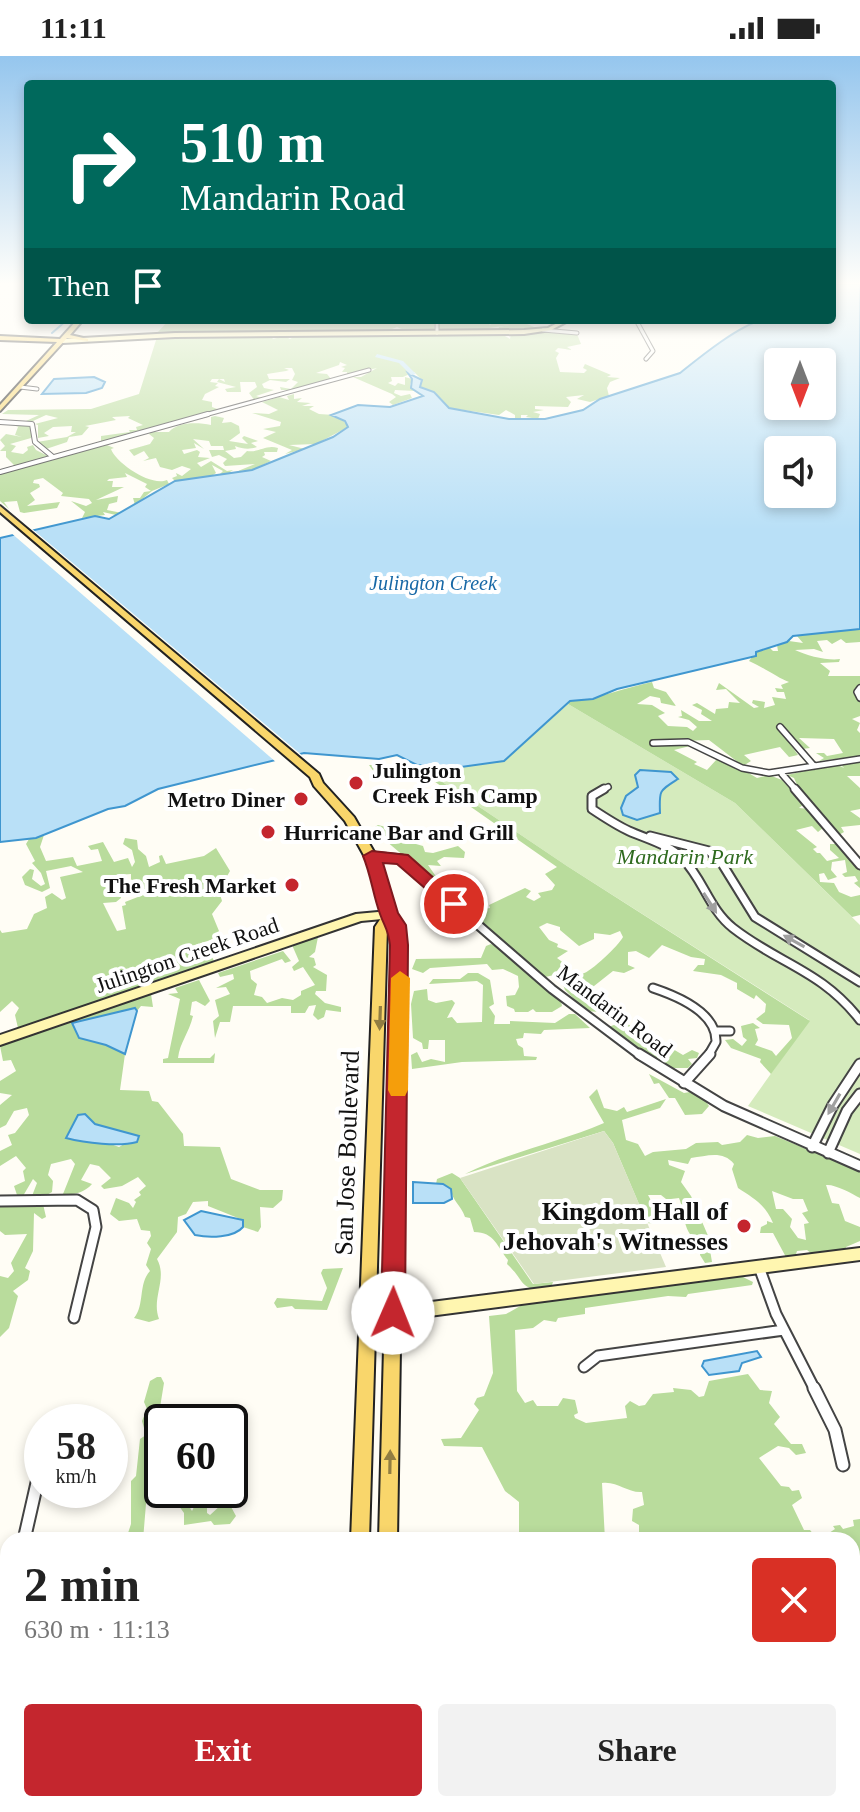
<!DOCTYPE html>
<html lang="en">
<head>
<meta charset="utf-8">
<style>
	body { margin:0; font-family:"Times New Roman",serif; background:#f2f2f2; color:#222; height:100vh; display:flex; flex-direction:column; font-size:30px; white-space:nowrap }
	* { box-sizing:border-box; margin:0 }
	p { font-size:26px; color:#767676 }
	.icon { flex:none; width:44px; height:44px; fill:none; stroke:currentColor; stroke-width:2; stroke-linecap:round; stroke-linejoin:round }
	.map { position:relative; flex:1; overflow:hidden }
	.sheet { position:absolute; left:0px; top:1476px; width:860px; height:280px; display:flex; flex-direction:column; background:#fff; border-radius:24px 24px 0 0; box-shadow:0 4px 12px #0003 }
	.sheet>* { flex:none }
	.guide { position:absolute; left:24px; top:24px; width:812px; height:244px; border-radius:8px; box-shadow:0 4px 12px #0003; background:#00695c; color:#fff; overflow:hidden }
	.needle { width:52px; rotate:180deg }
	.buttons { position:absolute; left:764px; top:292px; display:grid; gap:16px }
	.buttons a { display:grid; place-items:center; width:72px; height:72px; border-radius:8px; background:#fff; box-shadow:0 4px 12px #0003; font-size:40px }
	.speed { position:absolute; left:24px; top:1348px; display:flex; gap:16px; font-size:40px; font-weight:700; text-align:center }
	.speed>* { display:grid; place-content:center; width:104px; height:104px; border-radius:50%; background:#fff; box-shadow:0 4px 12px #0003; line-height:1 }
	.speed small { font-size:20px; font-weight:400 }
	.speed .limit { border:4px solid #111; border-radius:12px; background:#fff; color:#111 }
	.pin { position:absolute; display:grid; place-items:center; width:68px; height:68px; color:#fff; margin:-34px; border:4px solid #fff; border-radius:50%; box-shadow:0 2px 8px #0007 }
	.me { position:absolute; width:88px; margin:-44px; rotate:1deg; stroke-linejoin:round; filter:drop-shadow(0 0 6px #0008) }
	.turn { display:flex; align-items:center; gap:28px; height:168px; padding:0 24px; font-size:36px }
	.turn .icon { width:104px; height:104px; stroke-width:2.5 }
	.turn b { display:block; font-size:56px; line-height:68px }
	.then { display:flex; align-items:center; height:76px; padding:0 24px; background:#0003; gap:16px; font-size:30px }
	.round { display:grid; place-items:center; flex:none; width:84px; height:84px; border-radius:8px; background:#f2f2f2 }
	.head { display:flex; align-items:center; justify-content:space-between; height:136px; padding:0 24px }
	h1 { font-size:48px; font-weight:800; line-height:60px }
	.action { display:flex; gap:16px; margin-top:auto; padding:16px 24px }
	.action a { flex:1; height:92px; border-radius:8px; background:#c4262e; color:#fff; font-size:32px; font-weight:800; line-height:92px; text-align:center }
	.action a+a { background:#f2f2f2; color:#222 }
	.status { display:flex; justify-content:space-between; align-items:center; height:56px; padding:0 40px; background:#fff; direction:ltr }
	.status svg { height:22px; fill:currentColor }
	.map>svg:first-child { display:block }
	.green { fill:#d5ebbd }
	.forest { fill:#b9dc9c; fill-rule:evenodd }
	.cemetery { fill:#d9e3c4 }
	.water { fill:#b9e0f7; stroke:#3f96cf; stroke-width:2; fill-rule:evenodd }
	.pier { fill:#fffdf5 }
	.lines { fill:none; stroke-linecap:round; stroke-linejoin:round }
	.stream { stroke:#3f96cf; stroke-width:2 }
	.river { fill:#b9e0f7; fill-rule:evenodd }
	.street-far5-casing { stroke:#444; stroke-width:5 }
	.street-far4-casing { stroke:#444; stroke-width:6 }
	.street-far3-casing { stroke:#444; stroke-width:8 }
	.street-far2-casing { stroke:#444; stroke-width:11 }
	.street-far1-casing { stroke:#444; stroke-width:13 }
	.street-casing { stroke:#444; stroke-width:15 }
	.secondary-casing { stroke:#333; stroke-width:4 }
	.primary-casing { stroke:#222; stroke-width:4 }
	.street-far5 { stroke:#fff; stroke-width:3 }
	.street-far4 { stroke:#fff; stroke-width:4 }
	.street-far3 { stroke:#fff; stroke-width:5 }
	.street-far2 { stroke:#fff; stroke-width:7 }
	.street-far1 { stroke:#fff; stroke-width:9 }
	.street { stroke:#fff; stroke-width:11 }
	.secondary { fill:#fff6b0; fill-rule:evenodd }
	.primary { fill:#f9d66b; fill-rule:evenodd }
	.oneway { fill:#a0a0a0 }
	.oneway2 { fill:#917d42 }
	.route { fill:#c4262e; stroke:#7f191e; stroke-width:2 }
	.slow { fill:#f59e0b }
	.poi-dot { fill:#c4262e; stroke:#fff; stroke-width:3 }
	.labels { text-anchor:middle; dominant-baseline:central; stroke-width:8; stroke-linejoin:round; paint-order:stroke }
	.far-water-label { font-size:20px; font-style:italic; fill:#1768a6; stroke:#fff }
	.poi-label { font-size:22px; font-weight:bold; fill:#111; stroke:#fff; text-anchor:start }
	.park-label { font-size:22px; font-style:italic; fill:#2f6b1f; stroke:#fff }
	.street-label { font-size:22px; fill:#111; stroke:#fff }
	.near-street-label { font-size:26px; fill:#111; stroke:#fff }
	.near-poi-label { font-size:26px; font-weight:bold; fill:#111; stroke:#fff; text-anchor:end }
</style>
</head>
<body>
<div class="status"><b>11:11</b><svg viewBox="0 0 49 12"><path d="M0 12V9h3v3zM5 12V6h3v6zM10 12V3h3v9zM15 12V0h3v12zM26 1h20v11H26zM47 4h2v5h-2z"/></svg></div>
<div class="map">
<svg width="860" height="1756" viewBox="0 0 860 1756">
	<rect width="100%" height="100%" fill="#fffdf5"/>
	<path class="green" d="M568,648L735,747L860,869V1098L748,1050L809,964L567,810L417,709L461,711L504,705Z"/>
	<path class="forest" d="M169,264H395L393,267L403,266V264H434V273L406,275L397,271L387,275L157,277Z
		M439,264L458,268L462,264H489L486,265L490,269L497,264H535L522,266L539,273L498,275L499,271L510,269L489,272L491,275H439Z
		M542,276L577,278L581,288L567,291L572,294L558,292L555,295L559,297L556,302L560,316L584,317L587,314L583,312L585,308L611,319L607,321L620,322L610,326L607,332L609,340L590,346L577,343L584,339L566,341L571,346L568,351L535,350V353L544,354L533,356L540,358L538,363L526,361L528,359H521V364H515V359L506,354L499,359L449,352L419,331L422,324L414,316L403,321H391L392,325L388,327L395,330L398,327L405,329V321L412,323L410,329L416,335L395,334L394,337L401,340L410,338L412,342L393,349L389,346L396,341L392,338L353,321H361L377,312L347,319V316H342L345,312L341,311L347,309L340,306L339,309L316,317L327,318L331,323L297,334H281L280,331L291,333L298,326L292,324L295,318L292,312H284L289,314L286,315L267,318L269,323H290L286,326L270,324L262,328L264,332L274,334L256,340L262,342L255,345L249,337L257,331L255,326H240L241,336H227L225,333L236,331L217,326L219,323L225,326L224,323H212L210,326L218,327L215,330L219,331L205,338L202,344L212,346V351L220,354L101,386V380L130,376L129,374H137L136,371L143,369L128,362L130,360L112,361L116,364L85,370L89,371L82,379L69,381L67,386L46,393L37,386L67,381L76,376H71L72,370L53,371L44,377L49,380L38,382V369L35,368L58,362L46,359L33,365H26L39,359L2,358L8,354L91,353L139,338L157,281L271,280L273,283L277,282L274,279L281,278L290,283L297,279L500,277L510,283L511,278Z
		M294,338V343L302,342L297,346L311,347L302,350H314L309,353L319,358L334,359L333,361L343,364L348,371L316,388L289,389L305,393L285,398L292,394L263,382L276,376L263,373L280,370L281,366L252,357L269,358L278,354L262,346L279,341L289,344L287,340Z
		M215,360L224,362L222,367L231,366L239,370L240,377L229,385L248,388L242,382L244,380L258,385L251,387L257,391C249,394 243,393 235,390L236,393L225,395L234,402L241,401L247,395C259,397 266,388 278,392L277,396H264L265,399L262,401L271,405L252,414L238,415L255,408L225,410L223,407L227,403L219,399L212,401L209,394H224L223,390H211L209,385L193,383L204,393L194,387L196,392L182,394L184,398L197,394L200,396L198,401L210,402L197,407L201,411L211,405L227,415L233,414L230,416L234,418L219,419L223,415L212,409L216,417L213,419L217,420L175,425L172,422L177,420L176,417L182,420L191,413L182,410L172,414L160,411L156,402L143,405L149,402L144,395L134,400L129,394L150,388L154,382L149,378L151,376H169C177,366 197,366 211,369V361Z
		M22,369L32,370L31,382L10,388L16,390L11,396L23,398L28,394L27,391L33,389L36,394L50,401L12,411L14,409L6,401V395H0L5,390L0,384L6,378L22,381L15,379L18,371H16Z
		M107,389L114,392L111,393C116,407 151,431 167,424L169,428L152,435L135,449L133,442H140L144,436L151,435L145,431L147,428L125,417L127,421L109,423L107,425H113L112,431H124L96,444L118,440L117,446L109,448L107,454L122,457L116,459L103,456L105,459L82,462L85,456L71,445L86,450L92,447L89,443L61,440L63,437L43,422L34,424L33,427L39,428L40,431L30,437L35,444L27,450L60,446L57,452L24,457L20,456L17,445L4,446L9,453L0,445V417Z
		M860,573V586L846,587L841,583L832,588L827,584L817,585L823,596L814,593L795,594C807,600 829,605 840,603L839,606L820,607L830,615L828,620H860V629L855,632L853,637L860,646V660L852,663L860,667L857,674L860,677V700L819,705L824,702L816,697H824L827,700L843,697L834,683L799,682L810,692L802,693L778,671L798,699L789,701L780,691L744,699L751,705L743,710L709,684L651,686L703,690L704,696L690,690L674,694L697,706L694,708L707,714L717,703H725L757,722L769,719L782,724L804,748L799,752L810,753L824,771L818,776L812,770L796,774L817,791L813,793L817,797H820L827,805L839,802L830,794V788H836L860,813V832L854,827L858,825L855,820L845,821L842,818L847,816L845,804L832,806L831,814L837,821L828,824L824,817L819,818L820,826L834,827L839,836L851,841L860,839V859L852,861L735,747L568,648L570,645C598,643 624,632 652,626L654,632L666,636L676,650L661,647L660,642L650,640L637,648L652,649L665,657L658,660L668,670L687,671L693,675L697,671L689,664L678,661L682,660L681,654L699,665H712L701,658L702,654L692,649L697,647L715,658L716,653L728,652L729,646L740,647L726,633L716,634L719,627L754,652L759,651L752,647L753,644L765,646L764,652L775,649L772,641L786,643L784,636H777L775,632L783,633L781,629L789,626C778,622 765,612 749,605L756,596L770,592L773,595H778L777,589L789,585L803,587L797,580Z
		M860,704V720H847L860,732V753L850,755L860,762V769L841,771L844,776L837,780L798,731L794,722L787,719L836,708L844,712L840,708Z
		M369,709H417L567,810L810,965L771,1018L760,1006L761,1003L731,992L725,984L733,983L742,990L747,984L743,981L741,970L753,967L760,972L755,973L758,984L755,989L772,995L776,1000L792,982L789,969L763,968L756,963L765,956L766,948L756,939L754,943L737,933V927L721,919L693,915L698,909H704L705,903L691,901L662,889L649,902L636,895L628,896V909L635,912L624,917L613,915L589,934L611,951L600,956L586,955L565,934L559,918L545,921L479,865L478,854L490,852L489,849L525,832L531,835L526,841L534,845L541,841L538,837L552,834L555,829L545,818L557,811L428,721L374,716ZM547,867L560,871V874L579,890L594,883V877L610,879L620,875L623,881C619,889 591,916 582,918C578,919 573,917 569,916V911L557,902L568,895L557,891L558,888L549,884L539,871Z
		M378,769L386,771L401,784L434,771L437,774L416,784V788L423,790L425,796L433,797L458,790L465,796L464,802L444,801L437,805L441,810L428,809L435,819L444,824L445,828L439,830L372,773Z
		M44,779L40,791L46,805L73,801L77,810L102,805L98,793L91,794L88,790L103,786L114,806L128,802L132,811L135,806L132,794L123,788L125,782L137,784L138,793L146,800L149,811L160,806L159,800L162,799L166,808L204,800L216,792L230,815L226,822L210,827L219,835L222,845L212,858L219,875L214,883L188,891L195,903L211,899L214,905L18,972L15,959L19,952L12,945L0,956V874L2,877L27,873L34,858L47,852L45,841L52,837L62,844L66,842L60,821L83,816L71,810L46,815L50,832L42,836L25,829L22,821L30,813L34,814L32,823L41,830L45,828L41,817L32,807L35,805L26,788L29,783ZM131,818V823L143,839L125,846L126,849L122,850L126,873L117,875L103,847L116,846L121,842L118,825L121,822L118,819Z
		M318,881L315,896L309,901L314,902L316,909L313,911L327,919L326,935H316L315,938L325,947L341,951V956L326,954L324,961L318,964L313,959L316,949L309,950L305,957H291V950H233L230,966H220L215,982L213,965L219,960L215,944L230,938L226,931L216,932L234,923L233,918L220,921L218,917L283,895L291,905L285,907L282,903L250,915L251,923L257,928L254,939L262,941L267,947L282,942L293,944L301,939V935L315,929L303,911L294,915L292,911L299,905L292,889Z
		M491,888L501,893L561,945L562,950L552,956H536L533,953L528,956H515L514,953L507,950L506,940L515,939L519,931L518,920L503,913L492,914L487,908L430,912L423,917L412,913L416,903L481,902L486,890Z
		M468,917H478L490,924L494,948L489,951L495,960L494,968H510V965L555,967L569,958H575L590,972L544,974L541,978L524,977L523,982L516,983L518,989L523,992L524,1000L537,1001L536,1004L462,1006L412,1013L411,999L417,996L422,1006L431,1003L445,1006V984H429L428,993H423L422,987L413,982L411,948L414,935L427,933L428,944L436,947L452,944L455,947L447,962L452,961L457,967L482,966L483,929L477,925L429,928L433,923H460Z
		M199,924L210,945L205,950L196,945L192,946L190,959L193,960C189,977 180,986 178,1002H210L215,997L214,1007H163V1003L168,1002L180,943L168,938L178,937L175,932Z
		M151,938L153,951L141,950L137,955L134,952L79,982L106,989L125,998L120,1034L149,1035L152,1045L158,1046L183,1078L184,1090L220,1091L231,1123L260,1134H283L282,1144L273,1152L260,1151L261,1171L258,1176L243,1171V1164L208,1150V1145L193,1146L186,1158L178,1161L177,1176L157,1203C168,1223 151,1242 159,1263L149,1266L134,1262C145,1249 138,1228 150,1215L146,1209L151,1193L147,1187L151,1180L150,1175L141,1174L137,1163L119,1165L110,1158L116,1142L129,1147L133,1152L136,1146L134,1144L141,1139L139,1136L146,1130L138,1121L122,1130L104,1133L101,1130L111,1122L99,1110L90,1108L81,1124L92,1128C84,1137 74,1139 63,1138L75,1108L71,1103L51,1108L48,1119L53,1125L52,1136L45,1140H32L37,1127L33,1123L23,1140L17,1139L14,1130L25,1125L23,1115L26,1112L16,1100L0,1110V1095L12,1089L8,1079L15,1077L29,1059L27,1052L14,1055L6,1069L0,1072V1049L12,1039L0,1037V1025L16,1015L11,1004L3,1005L0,990ZM88,1063L95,1068L138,1080L119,1091L105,1086L75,1083Z
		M619,967H627L644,981L661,986L683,999L692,994L699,997L697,1002L688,1003L692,1008L688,1012H669L606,972Z
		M649,1018L684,1037L690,1036L704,1043L709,1050L702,1058L685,1059L675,1042H669L659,1027L654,1028Z
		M597,1033L604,1052L617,1055L624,1051L627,1056L666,1043L660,1052L622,1064L626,1084L638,1088L645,1100L653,1096L686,1093L696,1087L718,1086L722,1089L740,1086L747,1079L758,1082L775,1080L860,1115V1142C851,1137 835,1128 826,1129L832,1147L839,1148L845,1165L860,1171V1185L846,1191L845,1194L812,1198L807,1194L797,1195L795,1201L787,1203L773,1177H760L761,1171L767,1168V1165L773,1167C765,1148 753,1142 738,1132L732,1113L734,1108C723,1094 707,1100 691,1102L688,1108L668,1104L669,1109L685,1115L681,1126L691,1140L709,1182L704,1191L710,1194L712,1206L705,1207L700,1199L701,1188C681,1176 686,1159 679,1142L671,1143V1147L661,1139H648L654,1150H663L666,1155L658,1158V1168L647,1167L613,1087L604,1075L465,1118C509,1096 557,1087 604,1067L589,1041ZM772,1135L793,1143H803L808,1155L802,1157L809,1167L804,1168L806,1184L798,1182L790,1171L792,1163L783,1153H776Z
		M452,1117L460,1122L533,1228L553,1226L550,1234C518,1235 526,1225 507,1208L508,1204C497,1191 495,1176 474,1176L470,1162L465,1161C461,1149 452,1145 451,1133L436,1128L437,1123Z
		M0,1148H43L46,1161L42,1163L34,1157L33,1195L25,1212L30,1215L28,1224L13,1235L18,1240L9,1272L0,1281V1220L8,1222L14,1215L11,1207L27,1178L5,1179L0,1175Z
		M343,1212L327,1254L295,1253L292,1250L277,1252L274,1247L277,1242L322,1245L327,1232L321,1217L323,1213Z
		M741,1220L753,1226L752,1229L688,1238L686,1241L668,1240L585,1252V1258L558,1262L556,1266L544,1264L533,1272L515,1274L517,1335L525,1347L533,1344L537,1350H558L563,1342L575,1344L578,1357L574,1359L575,1362L586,1367L627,1362L625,1350L630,1345L639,1350L645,1349L653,1338L674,1336L673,1332L691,1334L699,1341L704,1340L709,1325L748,1318L760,1334L772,1335L769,1347L780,1361L774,1368L791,1388H802L806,1397L796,1399L789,1392L778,1390L759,1402L781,1430L789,1431L792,1435L799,1434L802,1442L792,1449L804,1474H810L818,1484H621L623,1479L639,1477V1469L632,1465L633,1453L644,1449L642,1436C627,1437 618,1425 602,1427L605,1484H519V1446L505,1435L482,1391L444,1390L441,1383L461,1382L479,1354L474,1348L477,1342L484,1340L493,1317L489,1260L506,1258L522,1249Z
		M157,1321H161L164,1327L154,1388L148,1392L150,1400L143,1484H130L127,1480L131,1468V1425L136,1420L140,1383L146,1379L142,1365L147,1353L144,1346L150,1325Z
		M195,1449L207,1450V1457L210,1459L221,1449H230L236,1460L230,1468L214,1469L211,1465L184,1469V1457L179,1450H189L192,1455Z
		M860,1463V1567L854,1568L852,1587V1484H830L829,1477L835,1473L833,1470L840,1469L843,1473L854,1470L853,1464Z
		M852,1597L860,1613V1756H743L745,1748H852Z"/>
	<path class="cemetery" d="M604,1075L613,1087L666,1211L534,1228L460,1122Z"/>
	<path class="water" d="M832,228H860V573L793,580L787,586L756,596V600L617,633L593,643L570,645L504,705L461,711L417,709L397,699L379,703L304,697L158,733L125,750L108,753L36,782L0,786V482L95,460L109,463L175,425L252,414L333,381L348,371L345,365L331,359L358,349L390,351L423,340L411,332L412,323L408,317L422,324L420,331L434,336L449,352L509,363H545L583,354L600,343L680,317C700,301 738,270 762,264C783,259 811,264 832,264ZM778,306H822V350H778ZM778,394H822V438H778Z
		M94,321L105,326L102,332L86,337L42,338L54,323Z
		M640,714L671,716L678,723C659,735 659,734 660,757L637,764L623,759L621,752L626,740L638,731L635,719Z
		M135,952L137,955L125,998L106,989L79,982L72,967Z
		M85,1058L95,1068L139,1080L137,1086C119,1091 85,1087 66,1082L78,1059Z
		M413,1126L443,1128L451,1133L452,1143L444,1147H413Z
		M201,1155L243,1164V1171C234,1182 209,1182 195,1179L184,1164Z
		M757,1295L761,1301L742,1307L739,1315L709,1319L702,1310L704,1305Z"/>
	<path class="pier" d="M31,472L304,701L277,707L10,476Z"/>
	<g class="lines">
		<path class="stream" d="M52,277L67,264
			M0,280H9"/>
		<path class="river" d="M377,298L403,305L416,318L411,319L399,307L375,301Z"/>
		<defs>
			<path id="street-far5" d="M437,264V277
				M636,264L653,295L646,303
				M543,274L577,277
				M20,331L37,333
				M201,360L369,314"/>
			<path id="street-far4" d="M0,366L32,368L35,386L53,401
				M0,416L208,358"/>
			<path id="street-far3" d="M860,632L857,636L860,642
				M780,671L814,710
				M653,687L688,686L742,712L769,717L860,703
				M782,718L797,735
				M600,735L608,731"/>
			<path id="street-far2" d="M604,733L592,740V753C604,761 616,769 629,775C647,783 668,788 683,803C703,823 709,853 733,872C779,908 821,914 860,964
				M795,733L860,809
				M650,780L709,795L721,806L755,861L860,926
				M372,800L402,803L552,933L641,1000
				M653,932C677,940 717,956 716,986L708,1000
				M715,975H730"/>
			<path id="street-far1" d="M639,998L724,1050L860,1110
				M684,1027L710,998
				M812,1091L833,1049L860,1008
				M828,1097L847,1055L860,1038
				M0,1145L77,1144L93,1154L96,1171L74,1262
				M759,1211L776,1258L815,1334
				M584,1311L598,1300L784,1274"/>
			<path id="street" d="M814,1332L835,1374L843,1409
				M24,1484L42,1405
				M0,1583L8,1552"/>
			<path id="secondary" d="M563,264H570L551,274L524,278L175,281L63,287L60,285L63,283L175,277L524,274L548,272Z
				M389,855L394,859L393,862L361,865L0,989V979L356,858Z
				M860,1192V1204L368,1268L363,1266L361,1261L363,1256L368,1254Z"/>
			<path id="primary" d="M77,264H83L70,279L88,283V285L67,282L0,355V349L57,286L0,284V280L60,283Z
				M0,450L319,718L323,727L354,761L382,810L395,858L403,869L406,909L397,1484H379L394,909L389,868L387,871L369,1484H351L375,871L383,859L370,810L345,765L314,730L310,721L0,456Z
				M338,1748H360V1756H338Z
				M372,1748H394V1756H372Z"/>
		</defs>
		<use href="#street-far5" class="street-far5-casing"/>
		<use href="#street-far4" class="street-far4-casing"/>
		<use href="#street-far3" class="street-far3-casing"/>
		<use href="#street-far2" class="street-far2-casing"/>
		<use href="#street-far1" class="street-far1-casing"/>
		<use href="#street" class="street-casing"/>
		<use href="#secondary" class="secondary-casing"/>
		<use href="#primary" class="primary-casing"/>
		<use href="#street-far5" class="street-far5"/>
		<use href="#street-far4" class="street-far4"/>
		<use href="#street-far3" class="street-far3"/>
		<use href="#street-far2" class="street-far2"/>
		<use href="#street-far1" class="street-far1"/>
		<use href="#street" class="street"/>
		<use href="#secondary" class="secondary"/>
		<use href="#primary" class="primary"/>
	</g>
	<defs><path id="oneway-solid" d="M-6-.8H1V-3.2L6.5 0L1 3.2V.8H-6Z" transform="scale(2)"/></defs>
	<g class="oneway">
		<use href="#oneway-solid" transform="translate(710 847) rotate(57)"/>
		<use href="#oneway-solid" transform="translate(794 885) rotate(-151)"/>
		<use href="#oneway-solid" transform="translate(834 1048) rotate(120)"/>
	</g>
	<g class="oneway2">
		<use href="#oneway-solid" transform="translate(380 962) rotate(92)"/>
		<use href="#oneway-solid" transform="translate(390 1406) rotate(-89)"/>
	</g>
	<linearGradient id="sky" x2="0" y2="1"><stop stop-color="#95c6ee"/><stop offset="0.48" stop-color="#fffefa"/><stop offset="1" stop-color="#fffefa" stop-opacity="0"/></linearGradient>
	<rect width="860" height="474" fill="url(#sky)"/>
	<path class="route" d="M372,795L408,799L463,848L454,854L448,852L397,808L383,807L398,857L406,869L408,889L405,1257L401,1265L393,1269L384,1265L381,1257L390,889C388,872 385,872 380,858C373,839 371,819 363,800Z"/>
	<path class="slow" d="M400,915L410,922L408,1034L405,1040H391L388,1034L391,922Z"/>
	<g class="poi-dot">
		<circle cx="356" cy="727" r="8"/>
		<circle cx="301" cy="743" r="8"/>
		<circle cx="268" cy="776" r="8"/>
		<circle cx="292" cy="829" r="8"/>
		<circle cx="744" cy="1170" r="8"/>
	</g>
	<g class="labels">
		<g class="far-water-label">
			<text x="433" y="527">Julington Creek</text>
		</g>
		<g class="poi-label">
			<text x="372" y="714">Julington<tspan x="372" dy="25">Creek Fish Camp</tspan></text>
			<text x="285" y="743" text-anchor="end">Metro Diner</text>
			<text x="284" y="776">Hurricane Bar and Grill</text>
			<text x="276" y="829" text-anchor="end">The Fresh Market</text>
		</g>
		<g class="park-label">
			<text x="685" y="800">Mandarin Park</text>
		</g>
		<g class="street-label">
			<text transform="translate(187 899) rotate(-19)">Julington Creek Road</text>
			<text transform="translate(615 955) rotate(37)">Mandarin Road</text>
		</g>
		<g class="near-street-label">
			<text transform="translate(347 1097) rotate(-88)">San Jose Boulevard</text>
		</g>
		<g class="near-poi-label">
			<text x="728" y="1155">Kingdom Hall of<tspan x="728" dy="30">Jehovah's Witnesses</tspan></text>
		</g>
	</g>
</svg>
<div class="buttons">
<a><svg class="needle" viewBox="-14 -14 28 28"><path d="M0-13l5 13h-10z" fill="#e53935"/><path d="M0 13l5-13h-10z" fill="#767676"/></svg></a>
<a><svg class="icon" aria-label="sound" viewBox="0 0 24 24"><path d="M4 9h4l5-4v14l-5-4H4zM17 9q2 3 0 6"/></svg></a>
</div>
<div class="speed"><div>58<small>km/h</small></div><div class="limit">60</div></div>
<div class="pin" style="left:454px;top:848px;background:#d93025"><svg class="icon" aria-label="arrive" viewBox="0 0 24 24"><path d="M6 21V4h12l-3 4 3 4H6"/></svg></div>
<svg class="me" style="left:393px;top:1257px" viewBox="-20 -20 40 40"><circle r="19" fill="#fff"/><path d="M0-13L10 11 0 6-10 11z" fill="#c4262e"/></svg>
<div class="guide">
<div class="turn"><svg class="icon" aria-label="right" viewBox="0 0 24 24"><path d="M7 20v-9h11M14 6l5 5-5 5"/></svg><div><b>510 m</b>Mandarin Road</div></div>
<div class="then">Then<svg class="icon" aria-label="arrive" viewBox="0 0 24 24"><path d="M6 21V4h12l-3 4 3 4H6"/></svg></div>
</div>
<section class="sheet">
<div class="head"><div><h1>2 min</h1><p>630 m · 11:13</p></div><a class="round" style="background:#d93025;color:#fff"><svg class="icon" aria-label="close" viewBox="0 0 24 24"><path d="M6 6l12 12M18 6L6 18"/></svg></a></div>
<div class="action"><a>Exit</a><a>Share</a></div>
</section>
</div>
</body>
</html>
